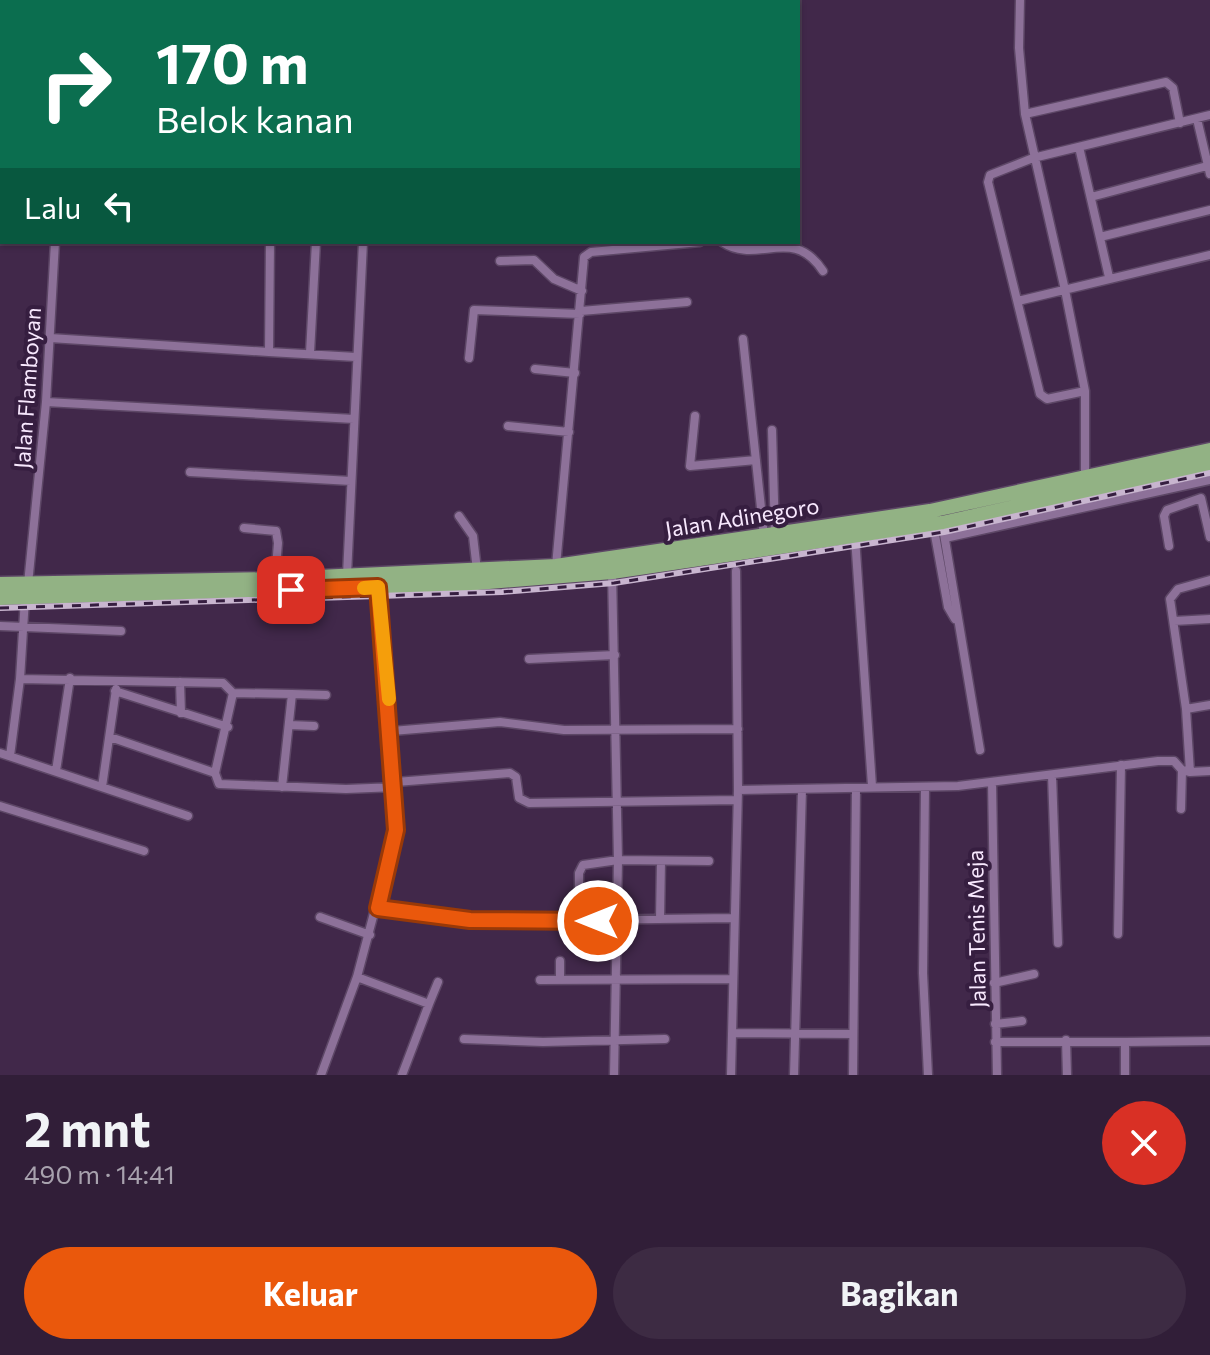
<!DOCTYPE html>
<html lang="id">
<head>
<meta charset="utf-8">
<style>
	body { margin:0; font-family:Commissioner,sans-serif; background:#3d2b43; color:#f1f3f6; height:100vh; display:flex; flex-direction:column; font-size:30px; white-space:nowrap }
	* { box-sizing:border-box; margin:0 }
	p { font-size:26px; color:#a8a2ae }
	.icon { flex:none; width:44px; height:44px; fill:none; stroke:currentColor; stroke-width:2; stroke-linecap:round; stroke-linejoin:round }
	.map { position:relative; height:1075px; overflow:hidden }
	.drawer { display:flex; flex-direction:column; background:#311e38; flex:1 }
	.drawer>* { flex:none }
	.guide { position:absolute; left:0px; top:0px; width:800px; height:244px; box-shadow:0 2px 6px #0004,0 0 0 2px #4c3c53; background:#0b6e4f; color:#fff; overflow:hidden }
	.pin { position:absolute; display:grid; place-items:center; width:68px; height:68px; color:#fff; margin:-34px; border-radius:16px; box-shadow:0 4px 12px #0006 }
	.me { position:absolute; width:88px; margin:-44px; rotate:270deg; stroke-linejoin:round; filter:drop-shadow(0 0 6px #0008) }
	.turn { display:flex; align-items:center; gap:28px; height:168px; padding:0 24px; font-size:36px }
	.turn .icon { width:104px; height:104px; stroke-width:2.5 }
	.turn b { display:block; font-size:56px; line-height:68px }
	.then { display:flex; align-items:center; height:76px; padding:0 24px; background:#0003; gap:16px; font-size:30px }
	.round { display:grid; place-items:center; flex:none; width:84px; height:84px; border-radius:42px; background:#3d2b43 }
	.summary { display:flex; align-items:center; justify-content:space-between; height:136px; padding:0 24px }
	h1 { font-size:48px; font-weight:700; line-height:60px }
	.action { display:flex; gap:16px; margin-top:auto; padding:16px 24px }
	.action a { flex:1; height:92px; border-radius:48px; background:#ea580c; color:#fff; font-size:32px; font-weight:700; line-height:92px; text-align:center }
	.action a+a { background:#3d2b43; color:#f1f3f6 }
	.map>svg:first-child { display:block }
	.lines { fill:none; stroke-linecap:round; stroke-linejoin:round }
	.minor-casing { stroke:#5d4766; stroke-width:11 }
	.trunk-casing { stroke:#5d4766; stroke-width:17 }
	.minor { stroke:#8d7199; stroke-width:8 }
	.trunk { stroke:#92b284; stroke-width:14 }
	.rail-casing { stroke:#c8b5cf; stroke-width:6 }
	.rail { stroke:#361e40; stroke-width:3; stroke-dasharray:9; stroke-linecap:butt }
	.route-casing { stroke:#983908; stroke-width:20 }
	.route { stroke:#ea580c; stroke-width:14 }
	.slow { stroke:#f59e0b; stroke-width:14 }
	.labels { text-anchor:middle; dominant-baseline:central; stroke-width:8; stroke-linejoin:round; paint-order:stroke }
	.street-label { font-size:22px; fill:#f8e8fe; stroke:#361e40 }
</style>
</head>
<body>
<div class="map">
<svg width="1210" height="1075" viewBox="0 0 1210 1075">
	<rect width="100%" height="100%" fill="#41284a"/>
	<g class="lines">
		<defs>
			<path id="minor" d="M379,0V2
				M1020,0L1019,48L1025,114L1065,290L1085,391V478
				M70,2V0
				M282,2V0
				M1025,114L1166,82L1173,88L1180,123
				M1197,119L1210,174
				M1079,147L1109,277
				M1091,197L1207,166
				M1100,237L1210,210
				M270,242L269,352L356,357
				M722,242C758,266 792,224 823,271
				M500,261L534,260L554,279L582,291
				M1018,301L1210,255
				M581,311L687,302
				M50,338L269,352
				M743,339L764,536
				M310,353L316,242
				M469,358L474,310L580,314
				M535,369L575,373
				M1085,391L1047,399L1040,394L988,182L990,175L1033,158L1210,115
				M46,402L354,419
				M695,416L690,466L756,460
				M508,426L569,432
				M772,430L775,535
				M190,472L351,481
				M459,516L473,536L477,570
				M933,524L948,607L955,619
				M244,528L276,531L278,543L275,579
				M944,534L980,750
				M855,537L872,786
				M945,538L1210,480
				M1169,546L1164,516L1167,510L1201,498L1210,537
				M556,566L584,257L591,252L700,242
				M612,572L618,860L614,1075
				M347,575L363,242
				M1210,580L1178,589L1170,599L1186,709L1190,772L1210,771
				M28,584L46,402L55,242
				M1174,621L1210,619
				M0,626L121,631
				M529,659L615,655
				M20,679L223,683L233,693L215,773L219,784L346,789L396,787
				M180,682L181,713
				M115,691L228,727
				M233,693L292,694L282,787
				M292,694L326,695
				M1186,709L1210,705
				M289,725L314,726
				M392,731L500,722L564,730L738,729
				M110,737L215,773
				M0,753L188,816
				M10,756L20,679L25,598
				M56,771L70,678
				M1052,775L1058,943
				M396,782L510,773L516,777L519,798L529,803L737,800
				M992,782L997,1075
				M102,787L116,689
				M925,787L923,973L928,1075
				M738,790L958,786L1158,761H1174L1182,770L1190,772
				M0,806L144,851
				M1181,809L1182,770
				M378,908L501,921L733,918
				M320,917L370,935
				M660,919L661,861
				M579,921V873L583,865L618,860L709,861
				M1118,934L1121,765
				M560,961V980
				M357,977L429,1004L438,982
				M540,980L732,979
				M994,983L1034,974
				M995,1024L1022,1021
				M732,1033L853,1034
				M464,1039L543,1042L665,1039
				M1066,1040L1067,1075
				M995,1042H1125V1075
				M1125,1042L1210,1041
				M321,1075L357,977L396,830L378,587
				M402,1075L429,1004
				M731,1075L738,790L736,571
				M794,1075L802,789
				M853,1075L856,788"/>
			<path id="trunk" d="M0,584L275,579L556,566L930,511L1210,450
				M0,598L465,584L612,572L942,523L1210,464"/>
		</defs>
		<use href="#minor" class="minor-casing"/>
		<use href="#trunk" class="trunk-casing"/>
		<use href="#minor" class="minor"/>
		<use href="#trunk" class="trunk"/>
		<defs>
			<path id="rail" d="M0,608L502,592L614,583L944,532L1210,473"/>
		</defs>
		<use href="#rail" class="rail-casing"/>
		<use href="#rail" class="rail"/>
	</g>
	<g class="lines">
		<defs>
			<path id="route" d="M291,590L378,587L396,830L378,908L470,920L598,921"/>
		</defs>
		<use href="#route" class="route-casing"/>
		<use href="#route" class="route"/>
		<path class="slow" d="M364,588L378,587L389,699"/>
	</g>
	<g class="labels">
		<g class="street-label">
			<text transform="translate(27 388) rotate(-86)">Jalan Flamboyan</text>
			<text transform="translate(742 517) rotate(-9)">Jalan Adinegoro</text>
			<text transform="translate(976 929) rotate(-91)">Jalan Tenis Meja</text>
		</g>
	</g>
</svg>
<div class="pin" style="left:291px;top:590px;background:#d93025"><svg class="icon" aria-label="arrive" viewBox="0 0 24 24"><path d="M6 21V4h12l-3 4 3 4H6"/></svg></div>
<svg class="me" style="left:598px;top:921px" viewBox="-20 -20 40 40"><circle r="17" fill="#ea580c" stroke="#fff" stroke-width="3"/><path d="M0-11L8 9 0 5-8 9z" fill="#fff"/></svg>
<div class="guide">
<div class="turn"><svg class="icon" aria-label="right" viewBox="0 0 24 24"><path d="M7 20v-9h11M14 6l5 5-5 5"/></svg><div><b>170 m</b>Belok kanan</div></div>
<div class="then">Lalu<svg class="icon" aria-label="left" viewBox="0 0 24 24"><path d="M17 20v-9H6M10 6l-5 5 5 5"/></svg></div>
</div>
</div>
<section class="drawer">
<div class="summary"><div><h1>2 mnt</h1><p>490 m · 14:41</p></div><a class="round" style="background:#d93025;color:#fff"><svg class="icon" aria-label="close" viewBox="0 0 24 24"><path d="M6 6l12 12M18 6L6 18"/></svg></a></div>
<div class="action"><a>Keluar</a><a>Bagikan</a></div>
</section>
</body>
</html>
